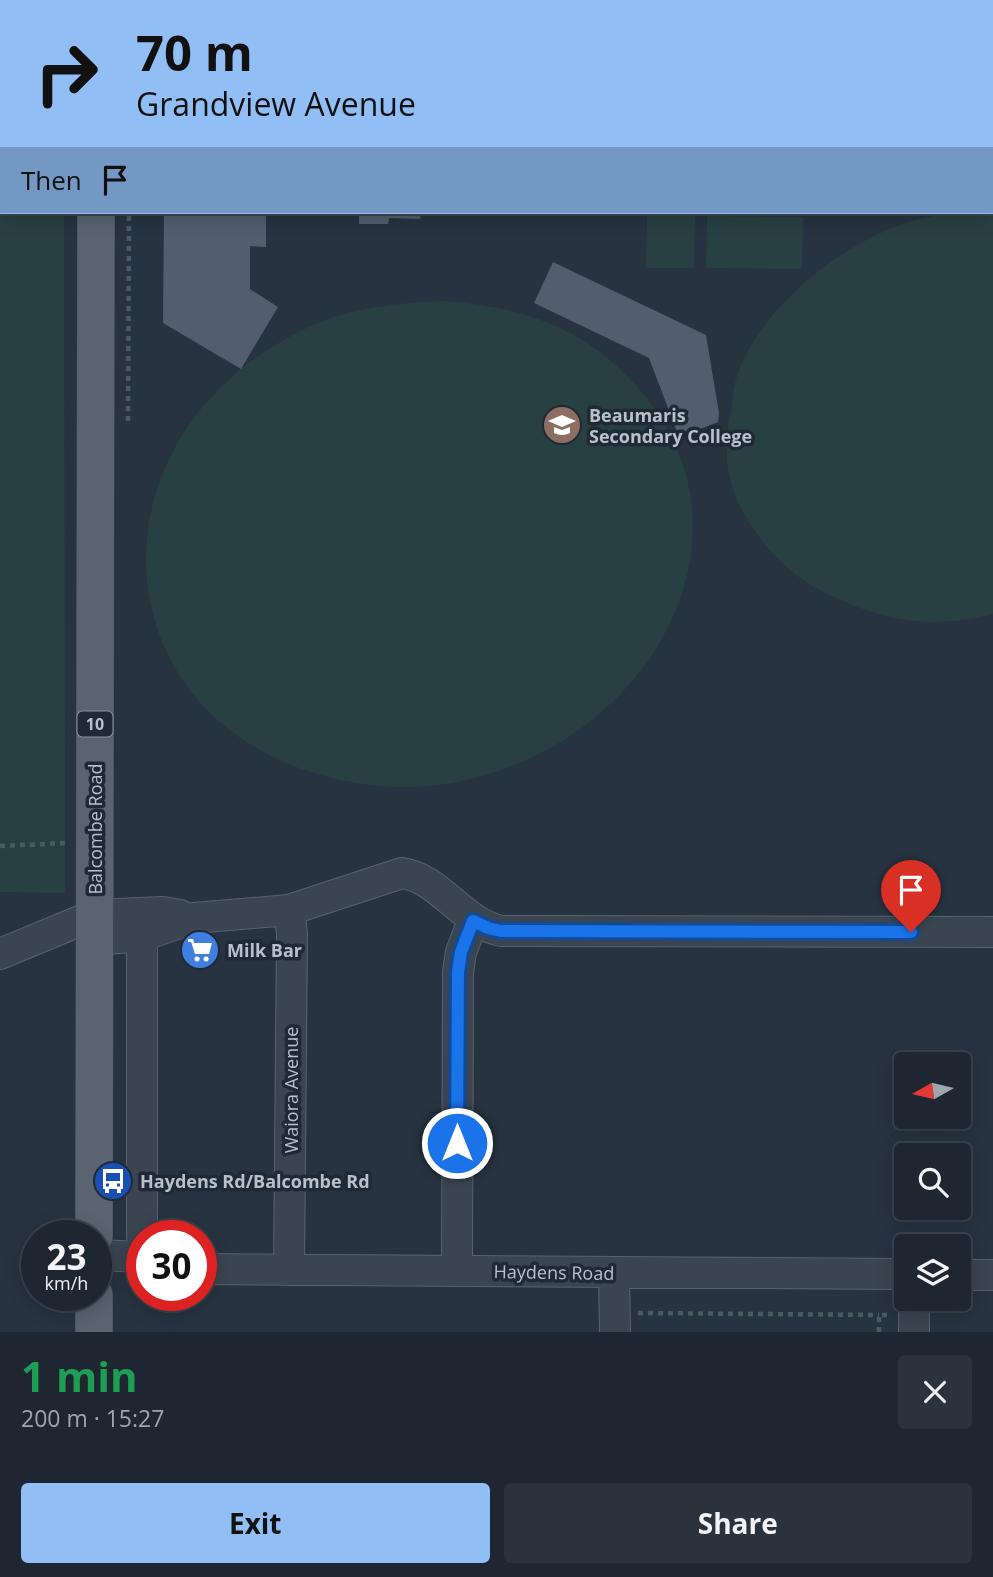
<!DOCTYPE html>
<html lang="en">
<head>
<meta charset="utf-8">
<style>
	body { margin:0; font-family:"Open Sans",sans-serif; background:#2a323d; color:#f1f3f6; height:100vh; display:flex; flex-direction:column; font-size:26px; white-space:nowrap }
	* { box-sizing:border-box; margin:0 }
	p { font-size:23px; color:#a0a5ab }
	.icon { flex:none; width:38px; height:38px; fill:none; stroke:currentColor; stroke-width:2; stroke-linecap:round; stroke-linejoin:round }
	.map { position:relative; height:1332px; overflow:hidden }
	.drawer { display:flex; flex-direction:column; background:#1d2631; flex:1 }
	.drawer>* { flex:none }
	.top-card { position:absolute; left:0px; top:0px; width:994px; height:214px; box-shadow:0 4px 18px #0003,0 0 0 2px #3b434d; background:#92bef6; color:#111; overflow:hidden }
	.needle { width:46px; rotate:262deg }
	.controls { position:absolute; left:894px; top:1052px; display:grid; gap:14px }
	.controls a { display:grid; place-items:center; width:77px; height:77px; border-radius:7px; background:#1d2631; box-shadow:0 4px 18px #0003,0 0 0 2px #3b434d; font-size:35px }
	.speed { position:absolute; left:21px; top:1220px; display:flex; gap:14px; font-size:35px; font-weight:700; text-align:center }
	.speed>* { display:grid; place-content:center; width:91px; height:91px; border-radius:50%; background:#1d2631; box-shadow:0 4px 18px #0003,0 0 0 2px #3b434d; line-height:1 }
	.speed small { font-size:18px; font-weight:400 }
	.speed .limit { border:10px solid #d22; background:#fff; color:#111 }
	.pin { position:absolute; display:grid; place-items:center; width:60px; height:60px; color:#fff; margin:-72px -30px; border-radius:50% 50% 50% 0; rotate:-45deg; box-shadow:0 0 7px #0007 }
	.pin .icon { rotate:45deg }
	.me { position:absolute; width:77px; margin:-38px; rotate:0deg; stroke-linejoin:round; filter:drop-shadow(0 0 5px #0008) }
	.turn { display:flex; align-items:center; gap:24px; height:147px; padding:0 21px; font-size:32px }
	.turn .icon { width:91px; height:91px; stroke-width:2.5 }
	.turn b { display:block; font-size:49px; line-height:60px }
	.then { display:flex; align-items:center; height:66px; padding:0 21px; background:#0003; gap:14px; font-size:26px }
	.round { display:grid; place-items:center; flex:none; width:74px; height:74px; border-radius:7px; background:#2a323d }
	.overview { display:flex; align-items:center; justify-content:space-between; height:119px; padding:0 21px }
	h1 { font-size:42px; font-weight:700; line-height:52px; color:#1e9e55 }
	.action { display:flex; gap:14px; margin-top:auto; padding:14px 21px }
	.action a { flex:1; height:80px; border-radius:7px; background:#92bef6; color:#111; font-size:28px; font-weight:700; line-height:80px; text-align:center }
	.action a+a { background:#2a323d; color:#f1f3f6 }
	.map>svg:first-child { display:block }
	.green { fill:#294042 }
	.building { fill:#525e6e }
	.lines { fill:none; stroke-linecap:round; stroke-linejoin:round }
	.minor-casing { stroke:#59636e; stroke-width:32 }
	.major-casing { stroke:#454e5a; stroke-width:38 }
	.path { stroke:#475d5f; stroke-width:4.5; stroke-dasharray:5 5; stroke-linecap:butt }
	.minor { stroke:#3b4551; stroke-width:30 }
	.major { stroke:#596470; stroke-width:37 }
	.route-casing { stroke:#114b97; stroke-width:18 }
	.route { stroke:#1a73e8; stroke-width:12 }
	.labels { text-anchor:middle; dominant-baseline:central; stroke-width:7; stroke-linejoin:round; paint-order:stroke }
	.shield { fill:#1f2a36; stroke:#8a939e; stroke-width:2 }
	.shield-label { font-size:16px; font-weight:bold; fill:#b8c0cb }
	.poi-label { font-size:18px; font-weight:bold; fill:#b8c0cb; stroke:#1f2a36; text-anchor:start }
	.street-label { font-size:18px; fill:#b8c0cb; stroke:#1f2a36 }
</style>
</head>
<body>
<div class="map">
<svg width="993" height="1332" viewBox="0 0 993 1332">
	<rect width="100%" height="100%" fill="#273341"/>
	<path class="green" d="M0,0H64L2,2V212H64L65,893L0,892Z
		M595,0H939L595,2Z
		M993,209V614C936,628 891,623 838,599C800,582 773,560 751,525C726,487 722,453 731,409C733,397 734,384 738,373C765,301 851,235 924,218C947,213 969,212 992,212Z
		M647,215L695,216L694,268H646Z
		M707,216L803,217L802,269L706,268Z
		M444,301C485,304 524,311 562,329C594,344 622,368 644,395C748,522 673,687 539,754C491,778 435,791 381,786C101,760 64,441 309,327C352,307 398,303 444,301Z"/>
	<path class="building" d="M164,212H266V247L250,246V289L278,307L241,369L163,323Z
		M359,212H421L420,219L389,218L388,224H359Z
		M553,262L706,335L719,413L718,422L679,437L649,358L534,303Z"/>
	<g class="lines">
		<defs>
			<path id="minor" d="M289,910L292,933L289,1270
				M142,936V1237
				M94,940L142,936L194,918L289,910L402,873C441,879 461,922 501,931L993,932
				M0,954L94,915L163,912L180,915
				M96,1255L142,1257
				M201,1269L906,1274
				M457,1271L458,972L461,952L473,921
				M614,1273L615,1332
				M959,1275H993
				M914,1298V1332"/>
			<path id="major" d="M96,2V0
				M94,1236L96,212
				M94,1332V1295"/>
		</defs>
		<use href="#minor" class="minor-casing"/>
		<use href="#major" class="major-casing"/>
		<path class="path" d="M129,2V0
			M0,178H2
			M128,421L129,212
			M0,846L66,843
			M638,1313L879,1315
			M879,1332V1315H889"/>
		<use href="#minor" class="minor"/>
		<use href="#major" class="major"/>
	</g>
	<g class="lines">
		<defs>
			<path id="route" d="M457,1143L458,972L461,952L473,921L488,928L501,931L911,932"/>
		</defs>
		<use href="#route" class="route-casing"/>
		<use href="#route" class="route"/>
	</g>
	<defs>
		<symbol id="school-disc" viewBox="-11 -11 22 22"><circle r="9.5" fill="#8d6e63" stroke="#1f2a36"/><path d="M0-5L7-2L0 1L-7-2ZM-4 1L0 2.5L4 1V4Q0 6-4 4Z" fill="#fff"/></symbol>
		<symbol id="supermarket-disc" viewBox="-11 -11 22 22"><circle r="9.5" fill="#3f7fe0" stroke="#1f2a36"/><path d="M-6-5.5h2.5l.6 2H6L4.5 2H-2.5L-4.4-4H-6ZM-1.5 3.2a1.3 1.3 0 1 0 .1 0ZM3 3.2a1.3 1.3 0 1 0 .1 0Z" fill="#fff"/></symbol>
		<symbol id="bus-disc" viewBox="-11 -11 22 22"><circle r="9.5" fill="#1a4fb4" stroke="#1f2a36"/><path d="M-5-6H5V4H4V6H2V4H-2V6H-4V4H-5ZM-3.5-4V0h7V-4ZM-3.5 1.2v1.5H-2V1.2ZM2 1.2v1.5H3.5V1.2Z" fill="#fff"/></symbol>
	</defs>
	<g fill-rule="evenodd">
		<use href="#school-disc" x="540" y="403" width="44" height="44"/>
		<use href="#supermarket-disc" x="178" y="928" width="44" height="44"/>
		<use href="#bus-disc" x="91" y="1159" width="44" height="44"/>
	</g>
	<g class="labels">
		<rect class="shield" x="77.5" y="711.5" width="35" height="25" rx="5"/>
		<g class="shield-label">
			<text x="95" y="724">10</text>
		</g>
		<g class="poi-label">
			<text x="589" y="415">Beaumaris<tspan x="589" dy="21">Secondary College</tspan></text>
			<text x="227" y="950">Milk Bar</text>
			<text x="140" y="1181">Haydens Rd/Balcombe Rd</text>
		</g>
		<g class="street-label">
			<text transform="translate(95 829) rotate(-90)">Balcombe Road</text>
			<text transform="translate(291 1090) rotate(-90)">Waiora Avenue</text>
			<text transform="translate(554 1272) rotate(1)">Haydens Road</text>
		</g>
	</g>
</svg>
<div class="controls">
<a><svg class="needle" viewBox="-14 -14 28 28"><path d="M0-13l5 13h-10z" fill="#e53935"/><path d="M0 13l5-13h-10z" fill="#a0a5ab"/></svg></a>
<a><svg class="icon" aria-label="search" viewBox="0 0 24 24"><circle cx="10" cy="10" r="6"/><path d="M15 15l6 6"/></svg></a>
<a><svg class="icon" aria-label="layers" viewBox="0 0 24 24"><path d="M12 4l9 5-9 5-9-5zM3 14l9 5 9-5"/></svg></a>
</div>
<div class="speed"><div>23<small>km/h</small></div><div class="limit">30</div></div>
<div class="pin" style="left:911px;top:932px;background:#d93025"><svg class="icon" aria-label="arrive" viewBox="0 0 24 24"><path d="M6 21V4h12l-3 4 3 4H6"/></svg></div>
<svg class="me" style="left:457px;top:1143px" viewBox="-20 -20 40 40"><circle r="17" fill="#1a73e8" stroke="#fff" stroke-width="3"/><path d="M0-11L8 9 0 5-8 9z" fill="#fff"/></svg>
<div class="top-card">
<div class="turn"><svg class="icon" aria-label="right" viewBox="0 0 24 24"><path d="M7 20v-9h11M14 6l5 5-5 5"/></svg><div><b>70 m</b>Grandview Avenue</div></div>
<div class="then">Then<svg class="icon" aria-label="arrive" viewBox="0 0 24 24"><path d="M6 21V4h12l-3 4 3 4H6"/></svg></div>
</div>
</div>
<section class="drawer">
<div class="overview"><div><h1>1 min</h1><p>200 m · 15:27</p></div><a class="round"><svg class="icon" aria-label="close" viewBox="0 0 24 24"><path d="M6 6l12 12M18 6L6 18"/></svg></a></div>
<div class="action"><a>Exit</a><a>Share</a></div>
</section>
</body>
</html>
